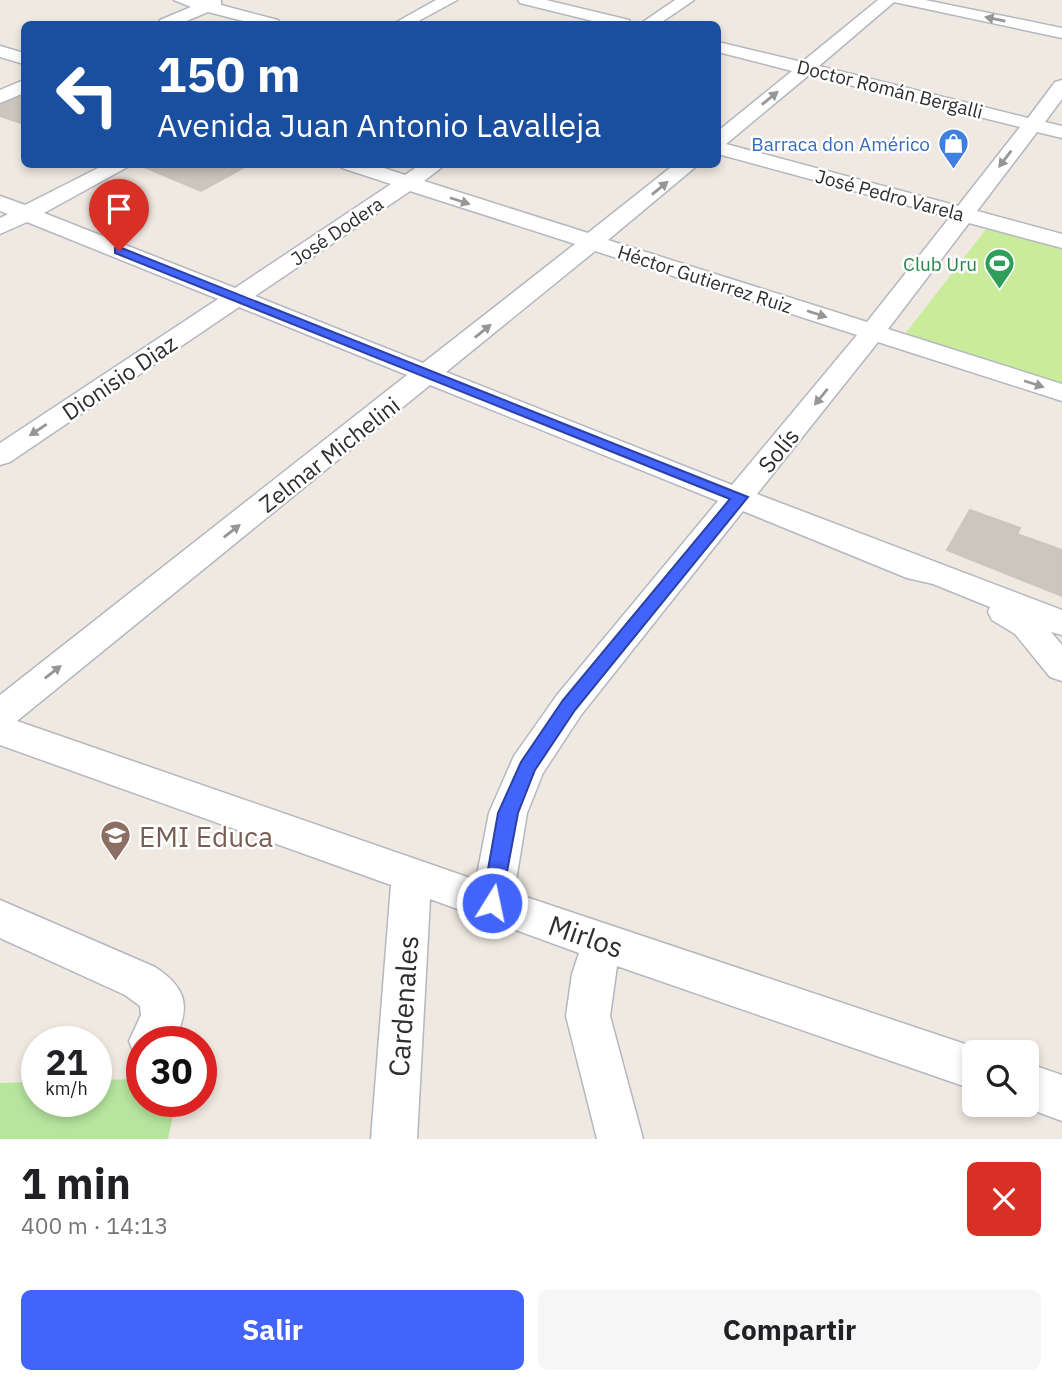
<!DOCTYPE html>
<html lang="es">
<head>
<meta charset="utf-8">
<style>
	body { margin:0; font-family:"IBM Plex Sans",sans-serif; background:#f6f6f6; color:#202124; height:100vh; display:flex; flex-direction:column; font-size:26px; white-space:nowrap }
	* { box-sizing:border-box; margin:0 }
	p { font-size:23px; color:#757577 }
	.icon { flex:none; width:38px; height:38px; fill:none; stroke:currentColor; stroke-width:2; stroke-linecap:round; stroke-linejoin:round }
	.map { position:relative; height:1139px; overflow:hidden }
	.details { display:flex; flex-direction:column; background:#fff; flex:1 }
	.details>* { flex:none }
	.top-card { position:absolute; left:21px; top:21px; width:700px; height:147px; border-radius:10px; box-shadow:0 4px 10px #0003; background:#1a4fa0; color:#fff; overflow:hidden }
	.buttons { position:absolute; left:962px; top:1040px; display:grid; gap:14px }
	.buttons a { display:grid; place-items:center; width:77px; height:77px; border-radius:10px; background:#fff; box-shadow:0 4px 10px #0003; font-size:35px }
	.speed { position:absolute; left:21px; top:1026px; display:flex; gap:14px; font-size:35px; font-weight:700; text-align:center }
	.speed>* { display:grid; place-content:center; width:91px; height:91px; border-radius:50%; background:#fff; box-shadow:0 4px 10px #0003; line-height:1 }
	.speed small { font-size:18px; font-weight:400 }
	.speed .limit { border:10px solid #d22; background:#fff; color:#111 }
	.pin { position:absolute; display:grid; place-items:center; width:60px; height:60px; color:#fff; margin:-72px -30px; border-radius:50% 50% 50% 0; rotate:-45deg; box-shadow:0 0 7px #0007 }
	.pin .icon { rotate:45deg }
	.me { position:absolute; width:77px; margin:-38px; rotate:10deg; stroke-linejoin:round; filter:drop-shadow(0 0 5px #0008) }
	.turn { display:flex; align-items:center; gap:24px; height:147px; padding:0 21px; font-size:32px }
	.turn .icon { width:91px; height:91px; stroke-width:2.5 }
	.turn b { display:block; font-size:49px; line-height:60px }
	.round { display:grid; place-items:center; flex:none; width:74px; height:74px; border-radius:10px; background:#f6f6f6 }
	.head { display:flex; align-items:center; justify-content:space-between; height:119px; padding:0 21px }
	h1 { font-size:42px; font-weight:800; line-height:52px }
	.action { display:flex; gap:14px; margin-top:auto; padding:14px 21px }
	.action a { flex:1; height:80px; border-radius:10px; background:#4264fb; color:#fff; font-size:28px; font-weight:800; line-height:80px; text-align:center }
	.action a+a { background:#f6f6f6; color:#202124 }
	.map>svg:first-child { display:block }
	.green { fill:#b6e59e }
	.pitch { fill:#c9ec9a }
	.building { fill:#cbc7bf; stroke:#cbc5ba; stroke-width:2 }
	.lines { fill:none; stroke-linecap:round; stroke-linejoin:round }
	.minor-casing { stroke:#b4b7c1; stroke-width:3 }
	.minor { fill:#fff; fill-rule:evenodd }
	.oneway { fill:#969696 }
	.route { fill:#4264fb; stroke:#2b41a3; stroke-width:2 }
	.labels { text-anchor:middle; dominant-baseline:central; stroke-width:5; stroke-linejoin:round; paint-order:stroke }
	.far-street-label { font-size:19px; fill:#2e2e2e; stroke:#fff }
	.far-shop-label { font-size:19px; fill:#366cbe; stroke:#fff; text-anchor:end }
	.far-leisure-label { font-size:19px; fill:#27864d; stroke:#fff; text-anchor:end }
	.street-label { font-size:23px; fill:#2e2e2e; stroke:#fff }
	.near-education-label { font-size:28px; fill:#785e54; stroke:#fff; text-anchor:start }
	.near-street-label { font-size:28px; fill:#2e2e2e; stroke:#fff }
</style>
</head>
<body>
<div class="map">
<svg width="1062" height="1139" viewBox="0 0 1062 1139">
	<rect width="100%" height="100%" fill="#efe9e1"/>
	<path class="green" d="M142,1079V1101H176L168,1139H0V1083L37,1082V1101H96V1080Z"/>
	<path class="pitch" d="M987,228L1062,248V384L905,334Z"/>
	<path class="building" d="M24,96V124L0,116V105Z
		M137,164H250L201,191Z
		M970,510L1020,528L1017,534L1062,550V596L947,550Z"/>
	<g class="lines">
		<defs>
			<path id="minor" d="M174,0H221V5L278,20L280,24H255L208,12L179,24H158L160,20L191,7Z
				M436,0H457L413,24H393Z
				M518,0H546L629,20L631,24H605L520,3Z
				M675,0H694L659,24H640Z
				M878,0H925L1062,28V38L894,2L819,66L1028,118L1055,82L1062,80V99L1045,122L1062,126V138L1037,132L977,211L1062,234V248L969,223L888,329L1062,384V401L878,342L757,494L1062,610V635L1051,632L1062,645V681L1050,677L1015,634L992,620L988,612L990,607L933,584L907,578L743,511L581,715L543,773L527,813L514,893L989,1052H975V1090L617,966L610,1016L643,1139H597L566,1016L572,974L579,953L430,899L417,1139H371L391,885L0,745V695L407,375L239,307L10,462L0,465V443L218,299L27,222L0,234V218L8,214L0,211V196L25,205L106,164H133L44,213L235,288L391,184L342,168L339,164H372L405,175L421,164H446L424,181L588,233L675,164H699L608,240L867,322L950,217L718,154V131L792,71L718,52V42L802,62ZM809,75L1020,127L958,206L726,144ZM410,191L575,244L423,363L255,296ZM595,251L857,335L732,485L446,372ZM430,385L718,501L557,695L514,756L489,813L476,880L17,721Z
				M0,46L24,53V64L0,57Z
				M24,80V93L0,103V90Z
				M0,900L155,967C187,988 191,1007 174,1041H142V1059L135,1056L129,1041L141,1015L140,1006L125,995L0,938Z
				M1027,1063L1062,1075V1121L1016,1104H1027Z"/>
		</defs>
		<use href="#minor" class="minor-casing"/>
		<use href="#minor" class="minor"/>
	</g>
	<defs><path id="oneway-solid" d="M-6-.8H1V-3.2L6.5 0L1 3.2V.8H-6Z" transform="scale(1.75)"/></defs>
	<g class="oneway">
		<use href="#oneway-solid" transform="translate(995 19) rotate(-168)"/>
		<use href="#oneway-solid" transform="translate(770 98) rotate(-39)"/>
		<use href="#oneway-solid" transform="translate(1005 159) rotate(127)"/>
		<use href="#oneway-solid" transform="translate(660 188) rotate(-39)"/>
		<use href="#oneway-solid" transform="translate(460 201) rotate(18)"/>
		<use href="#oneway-solid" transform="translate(817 314) rotate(18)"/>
		<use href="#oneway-solid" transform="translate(483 331) rotate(-39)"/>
		<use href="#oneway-solid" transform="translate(1034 384) rotate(18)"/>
		<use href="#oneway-solid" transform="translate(821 397) rotate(129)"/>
		<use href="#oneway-solid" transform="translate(38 430) rotate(146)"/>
		<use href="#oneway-solid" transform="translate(232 531) rotate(-38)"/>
		<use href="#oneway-solid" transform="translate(53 672) rotate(-38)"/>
	</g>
	<path class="route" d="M119,247L748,497L575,710L535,770L518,813L500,909L492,912L485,909L482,903L498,813L521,762L563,700L730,499L115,253V248Z"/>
	<defs>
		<symbol id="shop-pin" viewBox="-11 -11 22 30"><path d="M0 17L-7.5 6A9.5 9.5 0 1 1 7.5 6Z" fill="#3f7fe0" stroke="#fff"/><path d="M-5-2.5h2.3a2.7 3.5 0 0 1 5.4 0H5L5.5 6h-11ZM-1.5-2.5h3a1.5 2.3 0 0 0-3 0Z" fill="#fff"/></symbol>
		<symbol id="stadium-pin" viewBox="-11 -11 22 30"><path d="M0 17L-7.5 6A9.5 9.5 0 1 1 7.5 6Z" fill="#2e9e5b" stroke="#fff"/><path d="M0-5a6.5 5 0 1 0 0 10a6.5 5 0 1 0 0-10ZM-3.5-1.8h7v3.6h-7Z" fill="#fff"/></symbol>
		<symbol id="school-pin" viewBox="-11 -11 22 30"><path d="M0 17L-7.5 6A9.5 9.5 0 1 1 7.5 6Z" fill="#8d6e63" stroke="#fff"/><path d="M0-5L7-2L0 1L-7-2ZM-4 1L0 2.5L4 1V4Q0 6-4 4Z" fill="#fff"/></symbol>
	</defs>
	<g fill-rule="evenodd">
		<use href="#shop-pin" x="936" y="126" width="35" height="47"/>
		<use href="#stadium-pin" x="982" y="246" width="35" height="47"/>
		<use href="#school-pin" x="98" y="818" width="35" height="47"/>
	</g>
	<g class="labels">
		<g class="far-street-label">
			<text transform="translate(890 89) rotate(14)">Doctor Román Bergalli</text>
			<text transform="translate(890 195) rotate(15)">José Pedro Varela</text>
			<text transform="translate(337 231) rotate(-34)">José Dodera</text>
			<text transform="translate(705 279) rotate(18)">Héctor Gutierrez Ruiz</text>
		</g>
		<g class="far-shop-label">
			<text x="930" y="144">Barraca don Américo</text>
		</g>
		<g class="far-leisure-label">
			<text x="977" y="264">Club Uru</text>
		</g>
		<g class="street-label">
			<text transform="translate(119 377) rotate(-34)">Dionisio Diaz</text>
			<text transform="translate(778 450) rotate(-51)">Solís</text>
			<text transform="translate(329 454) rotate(-38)">Zelmar Michelini</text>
		</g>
		<g class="near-education-label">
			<text x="139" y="836">EMI Educa</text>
		</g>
		<g class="near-street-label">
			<text transform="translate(586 936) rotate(19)">Mirlos</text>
			<text transform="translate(403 1006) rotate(-86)">Cardenales</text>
		</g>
	</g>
</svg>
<div class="buttons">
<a><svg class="icon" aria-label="search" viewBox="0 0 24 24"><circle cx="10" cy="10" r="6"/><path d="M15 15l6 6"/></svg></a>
</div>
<div class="speed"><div>21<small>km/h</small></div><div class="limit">30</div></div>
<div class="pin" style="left:119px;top:251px;background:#d93025"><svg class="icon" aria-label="arrive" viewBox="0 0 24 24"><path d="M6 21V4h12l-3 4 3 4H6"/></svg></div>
<svg class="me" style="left:492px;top:903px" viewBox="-20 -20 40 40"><circle r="17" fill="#4264fb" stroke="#fff" stroke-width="3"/><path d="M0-11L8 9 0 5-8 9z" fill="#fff"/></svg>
<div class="top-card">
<div class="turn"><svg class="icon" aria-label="left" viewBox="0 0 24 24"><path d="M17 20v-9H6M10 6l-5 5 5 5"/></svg><div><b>150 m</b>Avenida Juan Antonio Lavalleja</div></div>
</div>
</div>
<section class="details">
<div class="head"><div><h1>1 min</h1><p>400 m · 14:13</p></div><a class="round" style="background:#d93025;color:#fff"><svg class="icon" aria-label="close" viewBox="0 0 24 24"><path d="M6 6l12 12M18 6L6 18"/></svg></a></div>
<div class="action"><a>Salir</a><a>Compartir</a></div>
</section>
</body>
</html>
